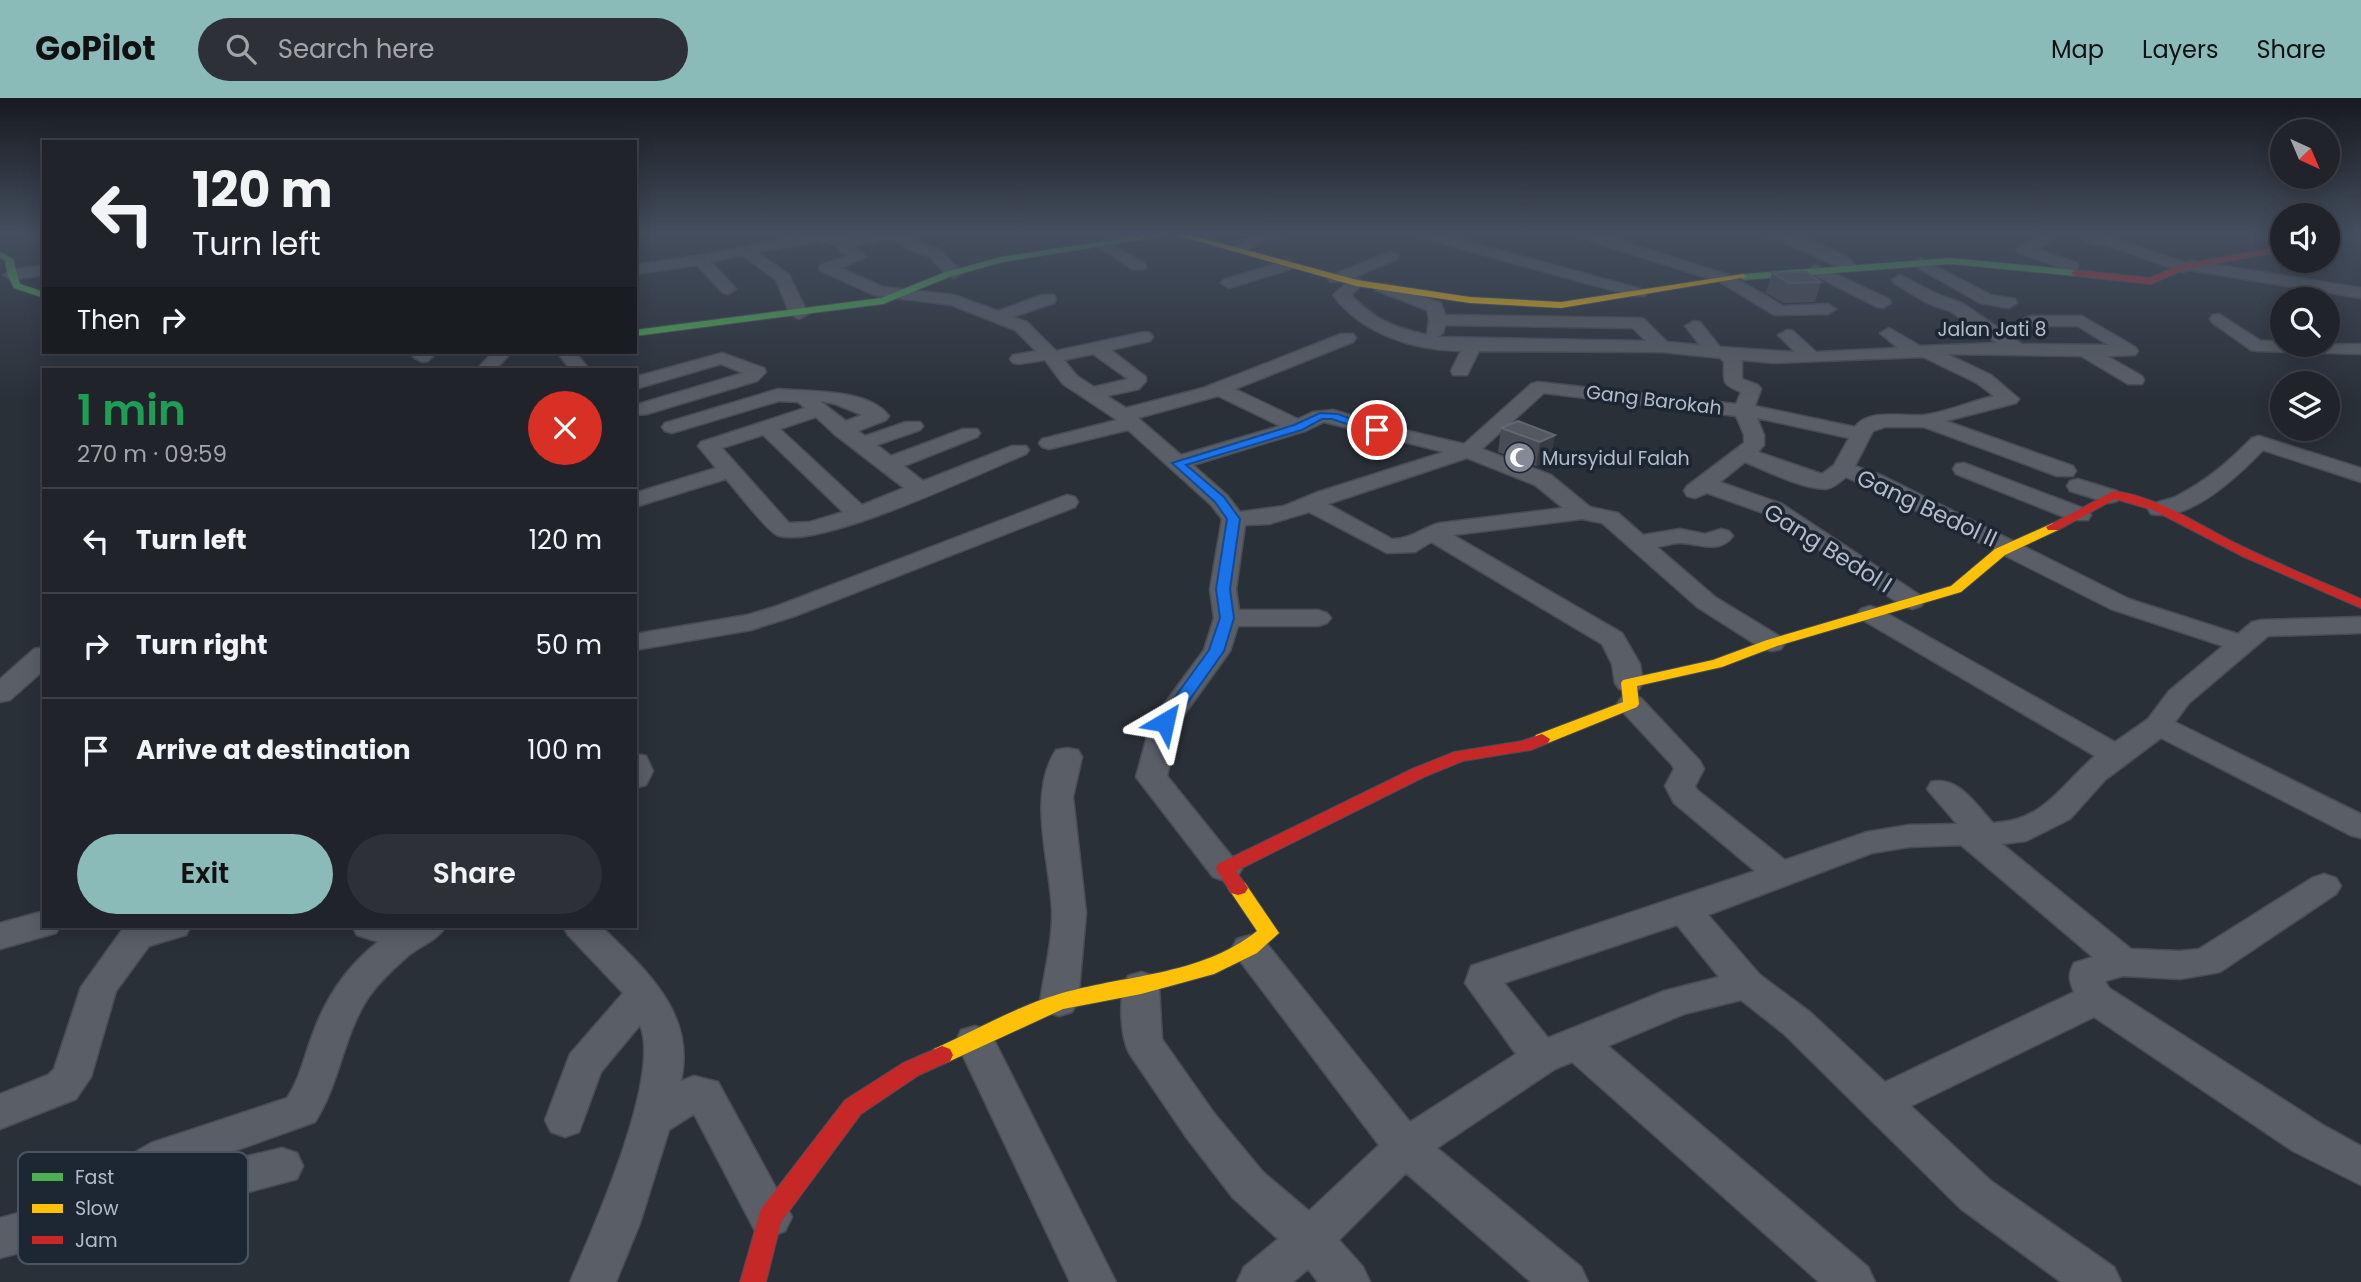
<!DOCTYPE html>
<html lang="en">
<head>
<meta charset="utf-8">
<style>
	body { margin:0; font-family:Poppins,sans-serif; background:#2d3036; color:#f1f3f6; height:100vh; display:flex; flex-direction:column; font-size:26px; white-space:nowrap }
	* { box-sizing:border-box; margin:0 }
	p { font-size:23px; color:#a2a4a8 }
	.icon { flex:none; width:38px; height:38px; fill:none; stroke:currentColor; stroke-width:2; stroke-linecap:round; stroke-linejoin:round }
	.map { position:relative; flex:1; overflow:hidden }
	.side { position:absolute; left:42px; top:270px; width:595px; height:560px; display:flex; flex-direction:column; background:#20242a; border-radius:0px; box-shadow:0 4px 18px #0003,0 0 0 2px #3d4147 }
	.side>* { flex:none }
	.banner { position:absolute; left:42px; top:42px; width:595px; height:214px; border-radius:0px; box-shadow:0 4px 18px #0003,0 0 0 2px #3d4147; background:#20242a; color:#f1f3f6; overflow:hidden }
	.needle { width:46px; rotate:136deg }
	.fabs { position:absolute; left:2270px; top:21px; display:grid; gap:14px }
	.fabs a { display:grid; place-items:center; width:70px; height:70px; border-radius:50%; background:#20242a; box-shadow:0 4px 18px #0003,0 0 0 2px #3d4147; font-size:35px }
	.pin { position:absolute; display:grid; place-items:center; width:60px; height:60px; color:#fff; margin:-30px; border:4px solid #fff; border-radius:50%; box-shadow:0 2px 7px #0007 }
	.me { position:absolute; width:77px; margin:-38px; rotate:36deg; stroke-linejoin:round; filter:drop-shadow(0 0 5px #0008) }
	.turn { display:flex; align-items:center; gap:24px; height:147px; padding:0 35px; font-size:32px }
	.turn .icon { width:91px; height:91px; stroke-width:2.5 }
	.turn b { display:block; font-size:49px; line-height:60px }
	.then { display:flex; align-items:center; height:66px; padding:0 35px; background:#0003; gap:14px; font-size:26px }
	.round { display:grid; place-items:center; flex:none; width:74px; height:74px; border-radius:37px; background:#2d3036 }
	.overview { display:flex; align-items:center; justify-content:space-between; height:119px; padding:0 35px }
	h1 { font-size:42px; font-weight:600; line-height:52px; color:#1e9e55 }
	.primary-button { display:flex; gap:14px; margin-top:auto; padding:14px 35px }
	.primary-button a { flex:1; height:80px; border-radius:42px; background:#8bbbb9; color:#111; font-size:28px; font-weight:600; line-height:80px; text-align:center }
	.primary-button a+a { background:#2d3036; color:#f1f3f6 }
	ul { padding:0; list-style:none }
	li { display:flex; align-items:center; gap:21px; height:105px; padding:0 35px; border-top:2px solid #3d4147 }
	li div { flex:1 }
	li b { display:block; font-size:26px }
	li em { font-style:normal }
	header { display:flex; align-items:center; gap:42px; box-sizing:border-box; height:98px; padding:0 35px; background:#8bbbb9; color:#111 }
	header strong { font-size:33px }
	nav { display:flex; gap:38px; margin-inline-start:auto; font-size:24px }
	.search { width:490px; height:63px; background:#2d3036; display:flex; align-items:center; gap:18px; box-sizing:border-box; padding:0 24px; border-radius:38px; color:#a2a4a8; font-size:26px }
	.map>svg:first-child { display:block }
	.lines { fill:none; stroke-linecap:round; stroke-linejoin:round }
	.street-casing { stroke:#484c55; stroke-width:3 }
	.fast-casing { stroke:#484c55; stroke-width:2 }
	.slow-casing { stroke:#484c55; stroke-width:2 }
	.jam-casing { stroke:#484c55; stroke-width:2 }
	.street { fill:#5a5e66; fill-rule:evenodd }
	.fast { fill:#4caf50; fill-rule:evenodd }
	.slow { fill:#ffc107; fill-rule:evenodd }
	.jam { fill:#c62828; fill-rule:evenodd }
	.wall { fill:#474c55 }
	.shaded-wall { fill:#373c44 }
	.building { fill:#535861; stroke:#626872; stroke-width:2 }
	.route { fill:#1a73e8; stroke:#114b97; stroke-width:2 }
	.labels { text-anchor:middle; dominant-baseline:central; stroke-width:7; stroke-linejoin:round; paint-order:stroke }
	.far-street-label { font-size:19px; fill:#b4bcc9; stroke:#1d2633 }
	.far-poi-label { font-size:19px; fill:#b4bcc9; stroke:#1d2633; text-anchor:start }
	.street-label { font-size:23px; fill:#b4bcc9; stroke:#1d2633 }
	.key { fill:#1d2633; stroke:#4a5360; stroke-width:2 }
	.key-label { font-size:19px; fill:#b4bcc9 }
</style>
</head>
<body>
<header>
<strong>GoPilot</strong>
<div class="search"><svg class="icon" aria-label="search" viewBox="0 0 24 24"><circle cx="10" cy="10" r="6"/><path d="M15 15l6 6"/></svg>Search here</div>
<nav><a>Map</a><a>Layers</a><a>Share</a></nav>
</header>
<div class="map">
<svg width="2361" height="1184" viewBox="0 0 2361 1184">
	<rect width="100%" height="100%" fill="#2a3038"/>
	<g class="lines">
		<defs>
			<path id="street" d="M814,136L863,139L906,136L926,148L939,151L962,175L954,180L948,178L929,158L917,155L893,142L853,147L866,159L841,170L883,189L954,197L998,213L1042,197H1054L1056,201L1054,205L1013,219L1027,224L1056,253L1144,234L1150,235L1153,239L1150,243L1111,252L1146,279V283L1139,291L1107,298L1126,310L1203,290L1341,236H1353L1356,240L1353,244L1235,291L1298,321L1313,314L1333,312L1383,327L1464,346L1531,286L1538,284L1736,306L1741,294C1721,286 1724,284 1724,264L1720,260L1662,254L1479,253L1467,277H1453L1451,273L1461,253C1414,252 1361,236 1333,197L1350,182L1356,180L1364,185L1351,197C1375,222 1393,229 1427,237L1429,222L1427,212L1375,192L1373,189L1375,186H1387L1441,205L1445,217L1638,220L1644,221L1667,244L1700,247L1685,228L1694,223L1700,224L1720,249L1795,254L1778,237L1787,232L1793,233L1816,254L1898,250L1880,235L1889,230L1920,248L1997,245L1950,213L1927,205L1894,185L1892,182L1900,177L1939,197L1962,205L2022,246L2108,247L2078,228H2029L2020,223L2029,218H2082L2135,249L2138,253L2135,257L2107,258L2142,278L2144,282L2142,286H2128L2081,258L1947,256L1991,277L2019,301L2016,305L1946,323L2073,368L2076,373L2073,378H2057L1924,329H1885L1873,333L1855,368L1883,378L2129,501L2238,536L2252,524L2261,522L2361,519V535L2268,538L2189,605L2175,624L2361,716V740L2350,737L2161,640L2105,682L2070,721L2026,743L2002,746L2131,851L2180,853L2199,851L2312,780L2324,776L2336,780L2341,788L2336,796L2220,874L2180,881L2123,878L2105,883L2109,890L2323,1027L2361,1048V1087L2293,1053L2094,919L1911,1008L1991,1083L2114,1169L2121,1184H2061L1961,1111L1784,936L1741,902L1684,916L1608,948L1868,1169L1875,1184H1819L1572,964L1555,971L1437,1050L1581,1169L1588,1184H1531L1406,1075L1339,1142L1363,1169L1370,1184H1318L1308,1171L1293,1184H1237L1244,1169L1278,1141L1233,1100L1186,1039L1129,955C1120,936 1118,897 1128,878L1141,874L1154,878L1159,888L1162,941L1214,1015L1263,1074L1309,1113L1379,1047L1237,859L1232,850L1237,841L1250,837L1263,841L1410,1024L1516,956L1465,885L1471,868L1755,773L1674,705L1665,688L1674,671L1672,667L1621,612L1617,606L1621,600L1631,597L1641,600L1700,663L1704,671L1695,688L1697,692L1785,762L1867,734L1909,727L1957,726L1927,691L1931,684C1958,677 1976,707 1993,725C2044,723 2060,688 2095,658L1861,521L1857,516L1861,511L1870,508L1879,511L2115,644L2148,621L2169,593L2223,548L2111,511L1867,388L1846,379C1840,384 1834,390 1826,391C1802,391 1767,373 1745,364L1720,384L1782,406L1921,498L1925,503L1921,508L1912,511L1903,508L1766,416L1707,395L1695,400L1687,398L1684,393L1687,388L1744,345V337L1736,318L1544,295L1482,351L1551,377L1590,409L1618,415L1643,437L1680,431L1705,436L1721,431L1729,433L1733,438C1720,457 1697,445 1680,445C1673,445 1664,448 1657,449L1715,499L1781,539L1785,545L1781,551L1772,553L1763,551L1697,509L1602,425L1582,421L1453,437L1622,535L1640,566L1643,585L1639,591L1629,593L1619,591L1615,585L1612,566L1602,546L1431,444L1415,454L1387,455L1309,414L1269,426L1245,427L1236,491L1239,512H1318L1327,515L1331,520L1327,525L1318,528H1238L1230,553L1179,624L1167,678L1242,771L1237,779L1225,783L1213,779L1136,679L1151,624L1204,552L1214,520L1210,491L1222,421L1211,407L1128,332L1049,351L1042,349L1039,345L1042,341L1117,322L1063,286L1045,262L1019,266L1013,265L1010,261L1013,257L1036,253L1015,232L951,207L874,197L821,173L819,170L821,167L847,158L834,146L818,144L757,154L789,177L808,216L799,221L790,216L776,182L742,157L711,164L736,191L728,196L722,194L697,167L635,176V166C696,161 753,145 814,136ZM1445,227L1633,230L1646,243L1437,239L1443,235ZM1093,256L1128,281L1094,289L1077,278L1064,262ZM1923,259L1977,285L1994,298C1971,303 1947,314 1924,317C1904,319 1868,310 1855,329L1755,308L1761,291L1758,287L1742,281V262L1774,265ZM1218,298L1280,328L1181,357L1138,320ZM1757,320L1849,340L1834,367L1822,376L1758,354L1764,347V337ZM1324,324L1444,354L1318,394L1284,408L1240,414L1227,397L1193,367L1305,333ZM1467,360L1535,387L1563,410L1440,425C1423,429 1409,442 1392,441L1328,406ZM1961,747L2093,859L2074,865C2068,877 2069,882 2074,894L1885,984L1810,914L1760,877L1708,817L1872,755L1909,749ZM1677,827L1719,879L1664,893L1548,940L1504,885Z
				M1260,136H1280L1241,154H1231L1228,151Z
				M1416,136H1440L1645,192L1647,195L1645,198H1633L1418,139Z
				M1576,136H1599L1732,178L1783,208L1828,206L1836,211L1828,216L1774,217L1720,184L1578,139Z
				M1766,136C1793,136 1838,148 1857,168L1855,171H1843Z
				M2042,136L2057,138L2037,151L2077,165L2079,168L2077,171H2065L2020,155L2017,152L2020,149Z
				M2091,138L2116,141L2186,165L2192,163L2361,190V200L2189,172L2183,174L2109,148L2086,145L2084,142L2086,139Z
				M1104,142L1144,165L1146,168L1144,171H1132L1099,149L1097,146Z
				M1390,154L1395,156L1398,159L1395,162L1342,184H1330L1328,181L1330,178Z
				M1920,160L1991,197L2015,201L2017,205L2009,210L1980,205L1915,168L1912,165Z
				M1288,162L1296,167L1294,170L1229,190L1221,185L1223,182Z
				M44,167V177L11,182L3,177L11,172Z
				M1816,167L1889,201L1891,205L1883,210L1877,209L1810,175L1808,172Z
				M2219,216L2261,243H2282V247L2361,246V256L2257,253L2251,252L2213,225L2210,221L2213,217Z
				M417,254H437L428,263L422,264L413,259Z
				M493,254H512L496,271H477Z
				M557,254H575L589,271H570Z
				M722,255L764,270L766,274L757,283L647,316L635,317V307L743,275L721,266L635,291V279Z
				M778,291C809,294 868,290 889,318L886,322L858,333L865,338L906,324H920L923,328L920,332L877,347L891,358L963,331H977L980,335L977,339L904,368L923,383L1012,348H1026L1029,352L1026,356C980,375 817,453 777,437C766,432 736,392 726,381L635,409V395L716,370L698,348L701,344L805,310L798,304L779,303L672,335L665,333L662,329L665,325ZM820,303L835,306L862,317L846,323ZM816,319L834,336L904,390L862,407L780,331ZM763,337L843,414L810,424L789,425L722,350Z
				M2259,338L2361,370V384L2263,352C2239,377 2190,425 2151,416L2148,411C2154,402 2168,403 2177,398C2208,382 2228,364 2252,340Z
				M1964,365L2088,412L2091,417L2088,422H2072L1956,376L1953,371L1956,366Z
				M2078,381L2117,393L2120,398L2117,403L2109,405L2070,393L2067,388L2070,383Z
				M1067,397L1075,399L1078,404L1075,409L795,518L751,532L635,552V536L747,517L777,508Z
				M44,549V572L10,602L0,604V581L34,551Z
				M1067,650L1078,652L1082,659L1073,699L1086,815L1078,904L1072,914L1059,918L1046,914L1040,904C1044,875 1053,842 1052,812C1050,763 1027,697 1056,652Z
				M635,656L646,658L653,673L646,687L635,690Z
				M44,813V828H60L56,835L0,851V825Z
				M191,828L186,837L149,848L116,893L91,979L76,1001L0,1031V996L48,977L54,971L81,889L124,829Z
				M352,828H446C438,842 422,847 409,857C394,870 379,884 368,900C343,938 340,985 315,1024L173,1075L282,1050L297,1055L303,1068L297,1081L0,1160V1120L75,1099L101,1074L151,1045L287,1000C300,981 304,959 312,938C325,901 347,868 378,844L357,837Z
				M563,828H601C645,872 696,914 681,983L694,978L718,984L792,1119L785,1133L770,1139L755,1133L694,1016L669,1032L640,1125L616,1184H570C593,1131 662,978 640,927L601,974L579,1034L565,1039L551,1034L545,1022L570,956L623,895L568,837Z
				M975,928L989,932L1116,1184H1070L956,943L961,932Z"/>
			<path id="fast" d="M1152,136H1176L1002,164L949,179L883,206L635,238V232L881,200L943,175L1001,159Z
				M0,154L13,161L20,186L44,194V200L14,190L8,178L5,162L0,160Z
				M1951,160L2075,172L2079,175L2075,178L1951,166L1743,182L1739,179L1743,176Z"/>
			<path id="slow" d="M1173,136H1187L1357,182L1470,199L1561,204L1743,176L1747,179L1561,210L1470,205L1356,188Z
				M2053,425L2058,426V432L2005,457L1961,494L1777,548L1722,569L1637,588L1639,606L1637,609L1548,645L1542,646L1534,641L1536,637L1623,604L1621,585L1623,582L1713,562L1767,542L1951,488L1995,451Z
				M1238,783L1245,785L1279,835L1257,855L1214,876L1141,896L1063,911L950,963L942,966L934,963L931,957L934,951C972,934 1018,908 1056,897C1124,876 1199,879 1257,833L1228,790L1231,785Z"/>
			<path id="jam" d="M2282,144V150L2273,155L2185,171L2151,186L2075,178L2071,175L2075,172L2150,180L2180,167L2268,151Z
				M2114,393C2159,399 2197,426 2237,446C2278,466 2320,483 2361,501V510L2244,459L2153,412L2115,401L2058,432H2048L2046,429Z
				M1542,636L1550,641L1548,645L1531,652L1463,663L1424,679L1236,773L1248,790L1245,795L1238,797L1231,795L1216,771L1218,766L1412,671L1454,654L1522,643Z
				M942,948L950,951L953,957L950,963L919,977L861,1016L781,1124L766,1184H740L761,1111L845,1002L903,965Z"/>
		</defs>
		<use href="#street" class="street-casing"/>
		<use href="#fast" class="fast-casing"/>
		<use href="#slow" class="slow-casing"/>
		<use href="#jam" class="jam-casing"/>
		<use href="#street" class="street"/>
		<use href="#fast" class="fast"/>
		<use href="#slow" class="slow"/>
		<use href="#jam" class="jam"/>
	</g>
	<path class="wall" d="M1772,175L1821,184L1815,204L1784,205L1766,195Z
		M1501,330L1555,337L1550,361L1536,368L1498,354Z"/>
	<path class="shaded-wall" d="M1555,337L1550,361L1536,368L1540,344Z"/>
	<path class="building" d="M1806,174L1821,184L1789,185L1772,175Z
		M1518,323L1555,337L1540,344L1501,330Z"/>
	<linearGradient id="sky" x2="0" y2="1"><stop stop-color="#171a1f"/><stop offset="0.45" stop-color="#444e5e"/><stop offset="1" stop-color="#444e5e" stop-opacity="0"/></linearGradient>
	<rect width="2361" height="302" fill="url(#sky)"/>
	<path class="route" d="M1320,315L1338,316L1382,332L1377,336L1332,321H1322L1302,332L1186,367L1224,399L1240,421L1230,491L1234,520L1224,553L1171,628H1159L1157,624L1209,552L1220,520L1216,491L1227,421L1215,404L1172,365L1294,327Z"/>
	<defs>
		<symbol id="mosque-disc" viewBox="-11 -11 22 22"><circle r="9.5" fill="#848b96" stroke="#1d2633"/><path d="M3.5-4.9A6 6 0 1 0 3.5 4.9A5 5 0 1 1 3.5-4.9Z" fill="#fff"/></symbol>
	</defs>
	<g fill-rule="evenodd">
		<use href="#mosque-disc" x="1502" y="342" width="35" height="35"/>
	</g>
	<g class="labels">
		<g class="far-street-label">
			<text x="1992" y="231">Jalan Jati 8</text>
			<text transform="translate(1654 302) rotate(7)">Gang Barokah</text>
		</g>
		<g class="far-poi-label">
			<text x="1542" y="360">Mursyidul Falah</text>
		</g>
		<g class="street-label">
			<text transform="translate(1927 410) rotate(25)">Gang Bedol II</text>
			<text transform="translate(1828 450) rotate(32)">Gang Bedol I</text>
		</g>
	</g>
	<rect x="18" y="1054" width="230" height="112" rx="10" class="key"/>
	<rect x="32" y="1075" width="31" height="8" fill="#4caf50"/>
	<rect x="32" y="1106" width="31" height="9" fill="#ffc107"/>
	<rect x="32" y="1138" width="31" height="8" fill="#c62828"/>
	<g class="key-label">
		<text x="75" y="1086">Fast</text>
		<text x="75" y="1117">Slow</text>
		<text x="75" y="1149">Jam</text>
	</g>
</svg>
<div class="fabs">
<a><svg class="needle" viewBox="-14 -14 28 28"><path d="M0-13l5 13h-10z" fill="#e53935"/><path d="M0 13l5-13h-10z" fill="#a2a4a8"/></svg></a>
<a><svg class="icon" aria-label="sound" viewBox="0 0 24 24"><path d="M4 9h4l5-4v14l-5-4H4zM17 9q2 3 0 6"/></svg></a>
<a><svg class="icon" aria-label="search" viewBox="0 0 24 24"><circle cx="10" cy="10" r="6"/><path d="M15 15l6 6"/></svg></a>
<a><svg class="icon" aria-label="layers" viewBox="0 0 24 24"><path d="M12 4l9 5-9 5-9-5zM3 14l9 5 9-5"/></svg></a>
</div>
<div class="pin" style="left:1377px;top:332px;background:#d93025"><svg class="icon" aria-label="arrive" viewBox="0 0 24 24"><path d="M6 21V4h12l-3 4 3 4H6"/></svg></div>
<svg class="me" style="left:1165px;top:624px" viewBox="-20 -20 40 40"><path d="M0-17L14 15 0 8-14 15z" fill="#1a73e8" stroke="#fff" stroke-width="4"/></svg>
<div class="banner">
<div class="turn"><svg class="icon" aria-label="left" viewBox="0 0 24 24"><path d="M17 20v-9H6M10 6l-5 5 5 5"/></svg><div><b>120 m</b>Turn left</div></div>
<div class="then">Then<svg class="icon" aria-label="right" viewBox="0 0 24 24"><path d="M7 20v-9h11M14 6l5 5-5 5"/></svg></div>
</div>
<section class="side">
<div class="overview"><div><h1>1 min</h1><p>270 m · 09:59</p></div><a class="round" style="background:#d93025;color:#fff"><svg class="icon" aria-label="close" viewBox="0 0 24 24"><path d="M6 6l12 12M18 6L6 18"/></svg></a></div>
<ul>
<li><svg class="icon" aria-label="left" viewBox="0 0 24 24"><path d="M17 20v-9H6M10 6l-5 5 5 5"/></svg><div><b>Turn left</b></div><em>120 m</em></li>
<li><svg class="icon" aria-label="right" viewBox="0 0 24 24"><path d="M7 20v-9h11M14 6l5 5-5 5"/></svg><div><b>Turn right</b></div><em>50 m</em></li>
<li><svg class="icon" aria-label="arrive" viewBox="0 0 24 24"><path d="M6 21V4h12l-3 4 3 4H6"/></svg><div><b>Arrive at destination</b></div><em>100 m</em></li>
</ul>
<div class="primary-button"><a>Exit</a><a>Share</a></div>
</section>
</div>
</body>
</html>
